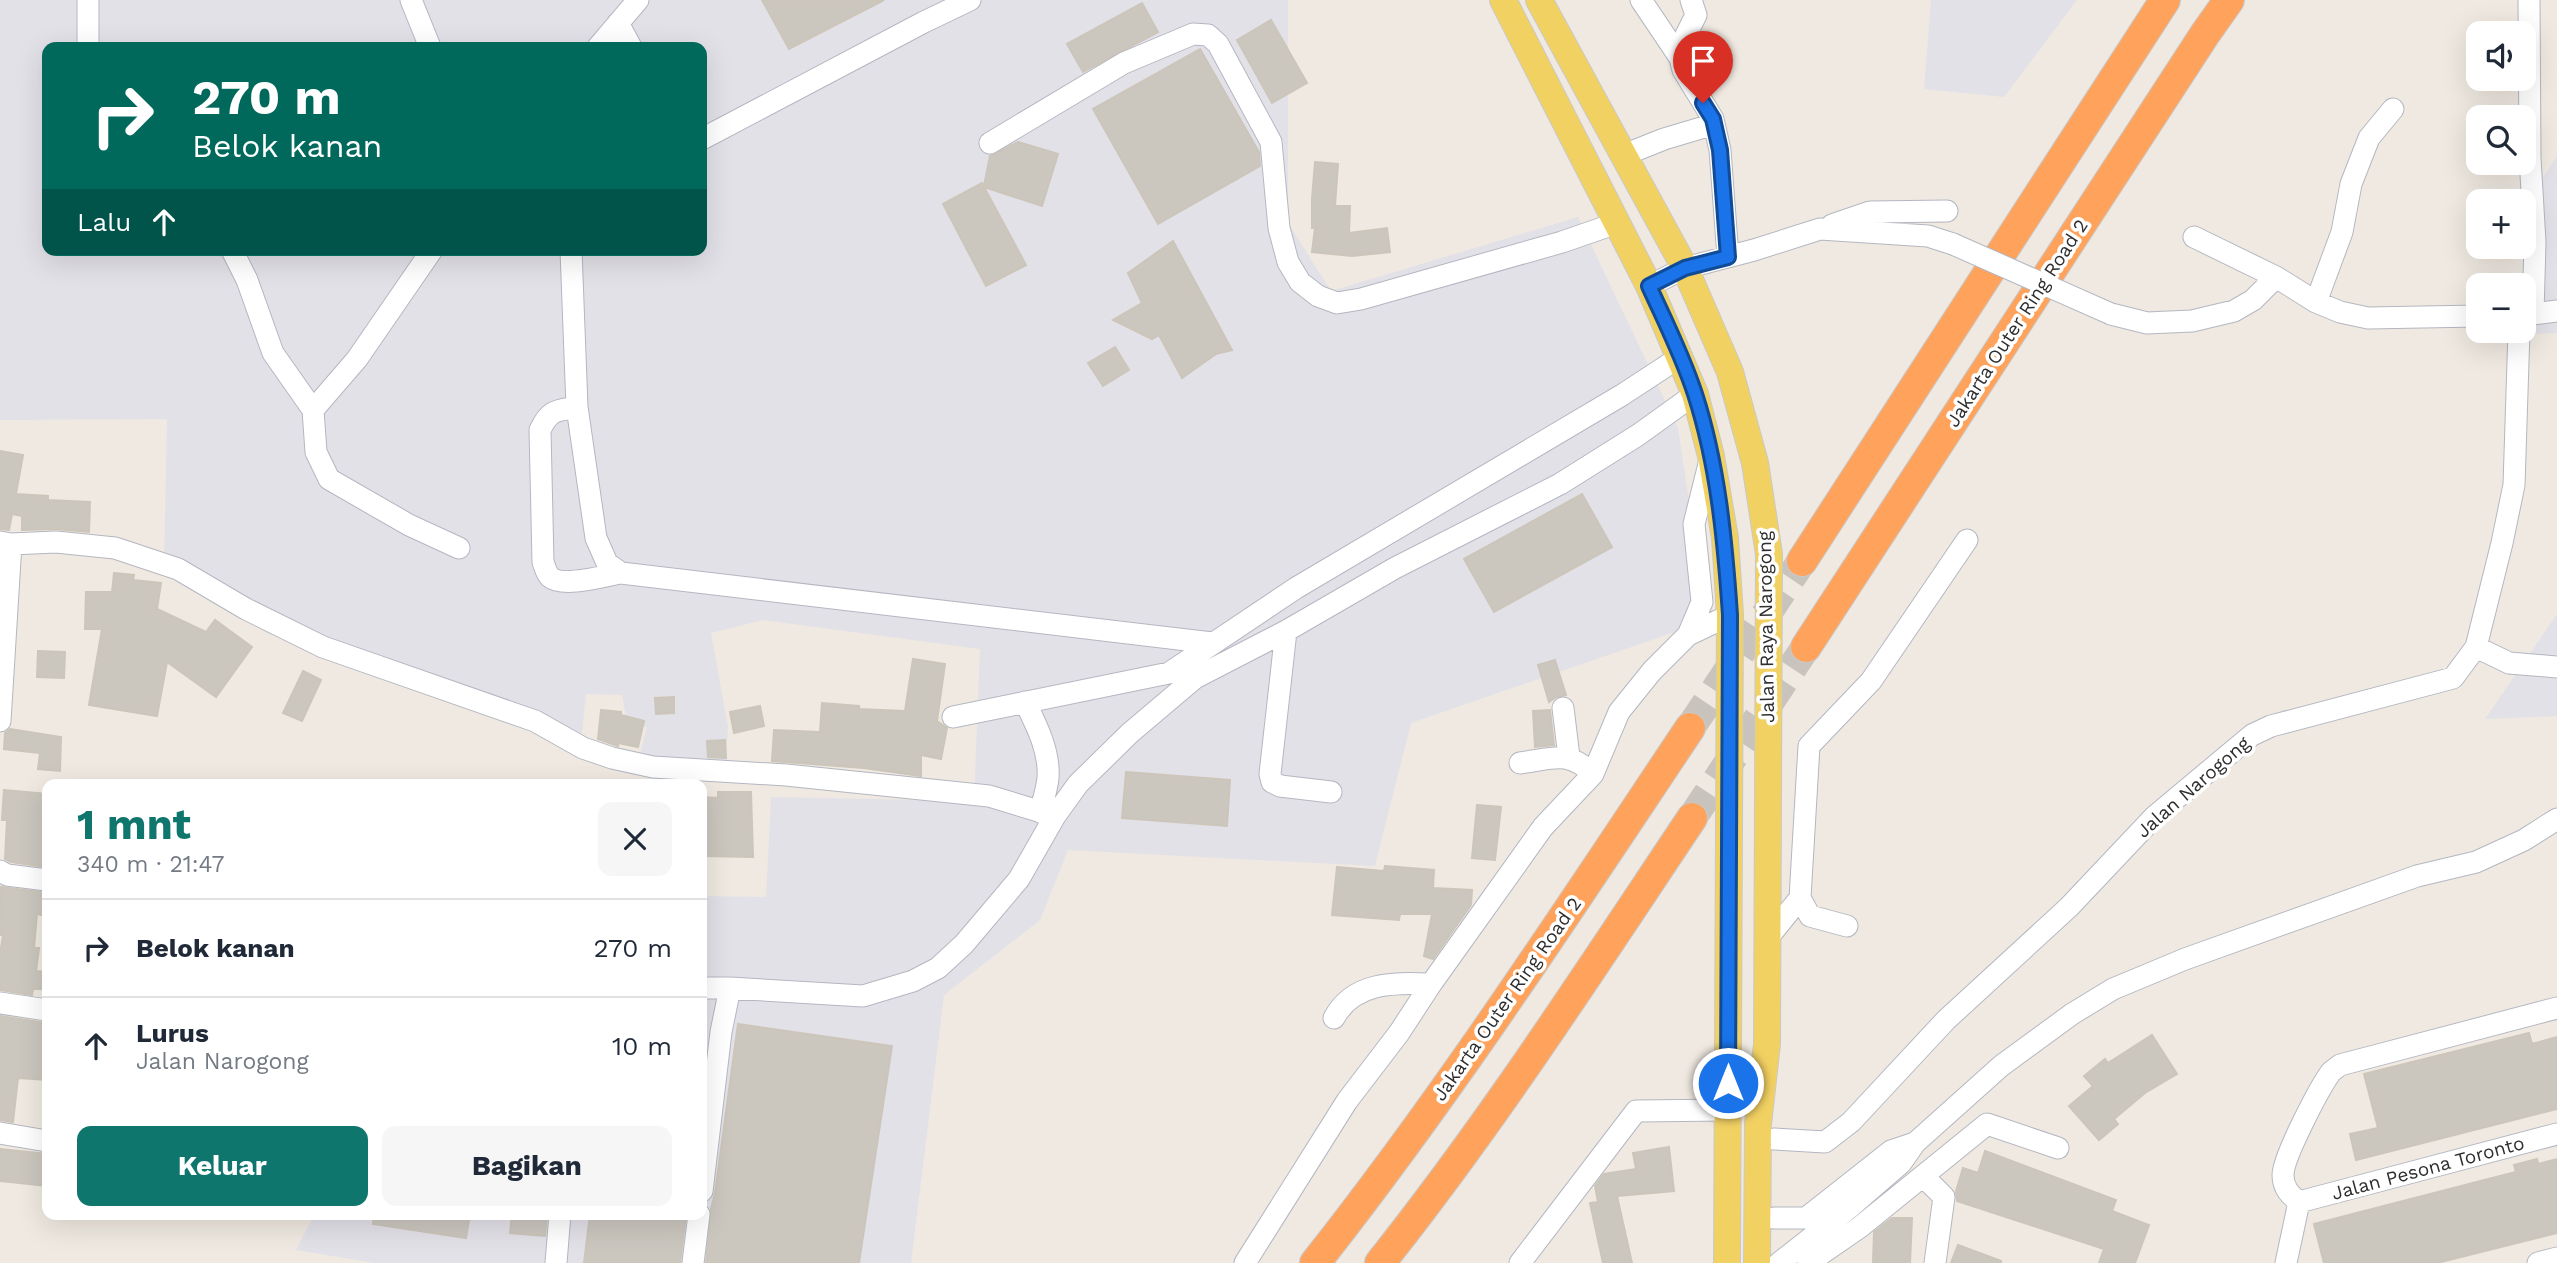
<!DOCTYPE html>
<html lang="id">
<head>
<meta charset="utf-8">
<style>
	body { margin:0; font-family:"Work Sans",sans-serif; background:#f6f6f7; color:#1f2937; height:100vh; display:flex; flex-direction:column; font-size:26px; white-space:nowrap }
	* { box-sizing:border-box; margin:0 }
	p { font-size:23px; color:#747a83 }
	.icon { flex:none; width:38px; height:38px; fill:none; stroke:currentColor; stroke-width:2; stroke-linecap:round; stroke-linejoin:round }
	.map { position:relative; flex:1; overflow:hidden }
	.drawer { position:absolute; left:42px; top:779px; width:665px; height:441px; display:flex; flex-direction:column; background:#fff; border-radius:14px; box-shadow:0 7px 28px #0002 }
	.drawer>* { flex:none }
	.banner { position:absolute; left:42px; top:42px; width:665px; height:214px; border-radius:14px; box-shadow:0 7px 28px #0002; background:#00695c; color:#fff; overflow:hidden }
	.controls { position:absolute; left:2466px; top:21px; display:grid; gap:14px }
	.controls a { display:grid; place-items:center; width:70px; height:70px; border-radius:14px; background:#fff; box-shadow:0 7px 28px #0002; font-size:35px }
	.pin { position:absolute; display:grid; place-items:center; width:60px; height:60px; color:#fff; margin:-72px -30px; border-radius:50% 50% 50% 0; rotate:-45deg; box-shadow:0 0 7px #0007 }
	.pin .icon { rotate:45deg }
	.me { position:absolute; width:77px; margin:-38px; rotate:0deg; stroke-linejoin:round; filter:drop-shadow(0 0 5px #0008) }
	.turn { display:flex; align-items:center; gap:24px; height:147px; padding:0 35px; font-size:32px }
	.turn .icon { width:91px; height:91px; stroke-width:2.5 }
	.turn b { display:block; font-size:49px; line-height:60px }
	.then { display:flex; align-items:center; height:66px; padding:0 35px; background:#0003; gap:14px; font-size:26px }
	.round { display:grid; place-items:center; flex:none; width:74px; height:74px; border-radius:14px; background:#f6f6f7 }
	.head { display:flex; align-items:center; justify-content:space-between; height:119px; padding:0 35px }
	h1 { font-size:42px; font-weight:700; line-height:52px; color:#0f766e }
	.cta { display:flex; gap:14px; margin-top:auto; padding:14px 35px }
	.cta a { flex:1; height:80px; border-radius:14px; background:#0f766e; color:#fff; font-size:28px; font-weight:700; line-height:80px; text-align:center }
	.cta a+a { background:#f6f6f7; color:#1f2937 }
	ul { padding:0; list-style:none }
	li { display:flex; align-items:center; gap:21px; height:98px; padding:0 35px; border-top:2px solid #e0e1e3 }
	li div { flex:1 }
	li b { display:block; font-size:26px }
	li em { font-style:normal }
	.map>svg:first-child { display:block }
	.industrial { fill:#e3e1e8; fill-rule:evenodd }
	.building { fill:#cbc7bf; stroke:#cbc5ba; stroke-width:2 }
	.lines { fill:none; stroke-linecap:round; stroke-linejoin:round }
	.highway-tunnel { stroke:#c8c4bd; stroke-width:30; stroke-dasharray:30 15; stroke-linecap:butt }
	.minor-casing { stroke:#b4b7c1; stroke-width:23 }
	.major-casing { stroke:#c9c9c9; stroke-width:28 }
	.highway-casing { stroke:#c9c9c9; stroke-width:32 }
	.minor { stroke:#fff; stroke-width:21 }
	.major { stroke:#f2d163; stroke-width:26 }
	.highway { stroke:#ffa35c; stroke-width:30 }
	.minor-bridge-casing { stroke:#b4b7c1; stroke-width:23; stroke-linecap:butt }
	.minor-bridge { stroke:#fff; stroke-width:21 }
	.route-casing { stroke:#114b97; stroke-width:18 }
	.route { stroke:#1a73e8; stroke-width:12 }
	.labels { text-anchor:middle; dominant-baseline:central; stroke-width:7; stroke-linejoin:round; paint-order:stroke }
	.street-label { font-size:19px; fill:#2e2e2e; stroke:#fff }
</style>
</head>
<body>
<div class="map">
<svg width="2557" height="1263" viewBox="0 0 2557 1263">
	<rect width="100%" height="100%" fill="#efe9e1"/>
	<path class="industrial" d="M0,0H1288V223L1331,291L1578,217L1678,428L1707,621L1411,723L1375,866L1068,850L1040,920L944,995L911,1263H375L296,1250L314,1215L702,1214V896L766,897L771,797L974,801L980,649L763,620L711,633L728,727L726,770L636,769L647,727H628L622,695L586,694L582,733L487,710L267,633L164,567L167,419L0,420ZM47,47H702V250H47Z
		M1931,0H2077L2004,97L1924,89Z
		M2557,156V333L2530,334L2527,201Z
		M2557,614V716L2485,719Z"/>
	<path class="building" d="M762,0H884L789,49Z
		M1142,3L1158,32L1083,72L1067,44Z
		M1271,20L1307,83L1272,103L1237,40Z
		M1200,49L1259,152L1260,166L1158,224L1093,109Z
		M1018,142L1058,154L1042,206L984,187L1026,265L986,286L943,204L982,183L984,186L990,156Z
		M1315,162L1338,164L1335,206H1350L1349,233L1387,228L1390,252L1352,256L1312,252L1315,228H1312V199Z
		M1173,241L1232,350L1216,354L1182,378L1159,335L1152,339L1113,320L1142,303L1128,273Z
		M1115,347L1129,370L1103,386L1088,363Z
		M0,451L23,455L16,494L48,496V500L90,502L89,532L56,529L22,530V516L12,514L9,530L0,529Z
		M1582,494L1612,547L1494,612L1464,559Z
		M114,573L134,575L133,580L161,583L157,609L206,632L215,620L252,647L216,697L167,662L157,716L89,705L102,629H85L86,592H112Z
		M38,651L65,652L64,678L37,677Z
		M913,659L945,664L937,721L947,728L941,759L921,755V776L864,768L772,761L774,730L820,732L822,703L859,706V709L905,711Z
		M1555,660L1566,695L1556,697L1549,702L1538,665Z
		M303,671L321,680L302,721L283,713Z
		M674,697V713L656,714L655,698Z
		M760,706L764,726L734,733L730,712Z
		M601,710L621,712V715L644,721L638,747L618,743V746L598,739Z
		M1550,710L1554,745L1535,747L1533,711Z
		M10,729L61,737L60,771L38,769L40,753L4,749L5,733Z
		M725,740L726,758L708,757L707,741Z
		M1126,772L1230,780L1227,826L1122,818Z
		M4,790L47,794V867L11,862L5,859L7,820H2Z
		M718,792H751L753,857L702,856V797L718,798Z
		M1477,805L1501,807L1495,860L1472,858Z
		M1385,866L1434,870L1433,888L1472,890L1471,905L1433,959L1424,956L1432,914H1400L1399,920L1332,915L1337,867L1384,871Z
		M1,887L47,893V916L37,914L34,948H39L36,971L47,972V989H33L32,995L0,990V954L3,935H0Z
		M0,1016L47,1023V1080L18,1078L13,1122L0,1120Z
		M738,1024L892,1046L859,1263H706L711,1209L715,1193Z
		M2529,1033L2532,1044L2557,1037V1109L2356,1160L2350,1134L2378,1128L2364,1074Z
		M2152,1035L2177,1074L2145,1093L2114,1119L2118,1124L2099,1140L2069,1106L2093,1086L2084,1076L2105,1059L2108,1063Z
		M1669,1147L1674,1191L1617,1196L1632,1263H1603L1590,1203L1598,1202L1595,1186L1604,1174L1636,1169L1633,1153Z
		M0,1149L47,1154V1186L0,1181Z
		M1985,1151L2116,1200L2112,1211L2149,1225L2135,1263H2099L2104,1249L1957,1201L1956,1191L1963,1168L1978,1173Z
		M2537,1159L2538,1164L2557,1159V1233L2437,1263H2324L2314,1224L2500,1176L2516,1172L2514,1165Z
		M374,1214H470L466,1238L373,1224Z
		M512,1214H547L545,1236L510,1233Z
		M590,1214H686L680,1263H584Z
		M1892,1218H1912L1910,1263H1873L1874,1232Z
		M1958,1245L2001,1261V1263H1951Z"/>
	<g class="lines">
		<path class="highway-tunnel" d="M1690,728L1802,561
			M1692,818L1806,647"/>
		<defs>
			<path id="minor" d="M88,0V47
				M411,0L430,47
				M1641,0L1680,58
				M1691,0L1696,15L1686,35L1680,58L1683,70L1713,119L1720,150L1728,257
				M2529,0L2530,158L2535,242L2533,314
				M618,23L631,47
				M598,47L638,0
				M702,139L924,22L970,0
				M990,143L1124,63L1193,34L1208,35L1218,44L1271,142L1279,228L1288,262L1300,282L1318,296L1337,303L1361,299L1562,242L1617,223
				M1624,155L1664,139L1711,125L1713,122
				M1832,225L1870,212L1947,211
				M2194,237L2276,277L2316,302L2340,312L2368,318L2478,316
				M232,250L247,280L273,353L313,410
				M432,250L357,359L313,410L316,452L329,479L409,525L459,548
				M571,250L577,407L596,538L607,563L621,573L1212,643
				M1649,286L1685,268L1754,250L1820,229L1928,236L1953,244
				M2316,302L2342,232L2351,184L2369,138L2393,109
				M2111,314L2147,323L2192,321L2234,311L2253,300L2276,277
				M2524,315L2557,311
				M577,407C556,411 550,409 540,430L543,562C545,567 546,573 550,577C563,588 604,576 621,573
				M0,542L11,544L56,542L115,548L178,569L246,609L323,647L535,721L583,748L612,758L653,767L786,775L989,796L1055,816
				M1688,635L1702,602L1694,524L1710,460
				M2476,647L2509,663L2557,667
				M1025,702C1037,726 1050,752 1048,778C1047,789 1043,801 1040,812
				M1563,708L1569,757
				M953,717L1169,673L1296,588L1622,395L1680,357
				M0,721L11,544
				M1520,763C1553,759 1567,749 1593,774
				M1331,792L1280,786L1272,782L1270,774L1286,631L1395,568L1560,484L1638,435L1695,394
				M0,871L7,875L47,880
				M1800,898L1810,916L1847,926
				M1767,939L1800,898L1809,746L1871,681L1967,540
				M702,988H730
				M0,1003L47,1010
				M1334,1018C1354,981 1394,983 1431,984
				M0,1133L47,1141
				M1774,1139L1825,1142L1851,1122L1946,1020L2069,907L2155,816L2252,735L2271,726L2453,678L2476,647L2502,543L2514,485L2519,331
				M1923,1176L1944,1197L1935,1263
				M702,1191L721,1032L730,988L863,996L913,981L938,968L964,944L1019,879L1055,816L1078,784L1130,733L1195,678L1286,631
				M2299,1202L2557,1134
				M1774,1218H1806L1891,1151L1915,1143
				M556,1263L560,1214
				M693,1263L699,1214
				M1245,1263L1347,1101L1399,1033L1431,984L1543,827L1593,774L1619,712L1652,671L1688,635L1730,615
				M1520,1263L1636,1111L1727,1110
				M1779,1263L1849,1208L1901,1163L1915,1143L2001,1066L2072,1014L2113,989L2185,959L2417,876L2476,862L2524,840L2557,819
				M1808,1263L1860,1227L1987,1124L2058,1148
				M2286,1263L2299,1202C2290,1195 2283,1188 2283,1175C2283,1157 2320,1087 2331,1072L2340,1065L2557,1008
				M2538,1263L2557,1258"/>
			<path id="major" d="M1503,0L1649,286L1695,394L1711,456L1725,538L1730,615L1727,1263
				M1539,0L1685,268L1730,372L1755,463L1769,554L1767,1044L1758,1124L1757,1263"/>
			<path id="highway" d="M1802,561L2165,0
				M1806,647L2205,34L2229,0
				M1315,1263C1450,1092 1569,909 1690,728
				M1380,1263C1493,1121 1591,969 1692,818"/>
		</defs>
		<use href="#minor" class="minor-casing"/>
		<use href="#major" class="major-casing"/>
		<use href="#highway" class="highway-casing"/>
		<use href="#minor" class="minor"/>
		<use href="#major" class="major"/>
		<use href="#highway" class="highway"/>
		<defs>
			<path id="minor-bridge" d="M1953,244L2111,314"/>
		</defs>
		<use href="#minor-bridge" class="minor-bridge-casing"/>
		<use href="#minor-bridge" class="minor-bridge"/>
	</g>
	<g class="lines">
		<defs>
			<path id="route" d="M1703,103L1713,119L1720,150L1728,257L1685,268L1649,286C1665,321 1683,357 1695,394C1718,465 1725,541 1730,615L1728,1083"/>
		</defs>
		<use href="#route" class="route-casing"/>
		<use href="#route" class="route"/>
	</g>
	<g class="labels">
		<g class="street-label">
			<text transform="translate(2017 323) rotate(-57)">Jakarta Outer Ring Road 2</text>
			<text transform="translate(1766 627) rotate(-91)">Jalan Raya Narogong</text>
			<text transform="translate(2193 787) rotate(-41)">Jalan Narogong</text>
			<text transform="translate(1507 999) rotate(-55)">Jakarta Outer Ring Road 2</text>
			<text transform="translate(2428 1168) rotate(-15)">Jalan Pesona Toronto</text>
		</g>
	</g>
</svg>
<div class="controls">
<a><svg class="icon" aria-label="sound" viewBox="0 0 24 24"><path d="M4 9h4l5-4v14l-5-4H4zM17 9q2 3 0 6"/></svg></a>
<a><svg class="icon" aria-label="search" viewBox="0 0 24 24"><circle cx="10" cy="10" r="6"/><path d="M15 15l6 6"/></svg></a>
<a>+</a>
<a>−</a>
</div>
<div class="pin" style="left:1703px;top:103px;background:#d93025"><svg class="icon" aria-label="arrive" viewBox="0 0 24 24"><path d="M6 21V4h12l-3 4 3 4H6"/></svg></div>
<svg class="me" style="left:1728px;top:1083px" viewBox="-20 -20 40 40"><circle r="17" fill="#1a73e8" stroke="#fff" stroke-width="3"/><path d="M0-11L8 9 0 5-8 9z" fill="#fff"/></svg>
<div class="banner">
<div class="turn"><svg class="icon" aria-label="right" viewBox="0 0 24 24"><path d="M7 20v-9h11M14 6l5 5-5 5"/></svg><div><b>270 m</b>Belok kanan</div></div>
<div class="then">Lalu<svg class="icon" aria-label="ahead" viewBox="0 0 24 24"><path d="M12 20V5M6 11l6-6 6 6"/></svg></div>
</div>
<section class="drawer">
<div class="head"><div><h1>1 mnt</h1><p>340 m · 21:47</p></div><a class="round"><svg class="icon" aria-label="close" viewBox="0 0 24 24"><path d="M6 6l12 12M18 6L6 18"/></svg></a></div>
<ul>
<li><svg class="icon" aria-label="right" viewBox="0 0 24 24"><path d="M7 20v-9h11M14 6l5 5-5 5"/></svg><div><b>Belok kanan</b></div><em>270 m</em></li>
<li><svg class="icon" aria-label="ahead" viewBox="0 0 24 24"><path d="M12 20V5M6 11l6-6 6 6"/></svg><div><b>Lurus</b><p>Jalan Narogong</p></div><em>10 m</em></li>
</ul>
<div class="cta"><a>Keluar</a><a>Bagikan</a></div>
</section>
</div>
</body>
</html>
